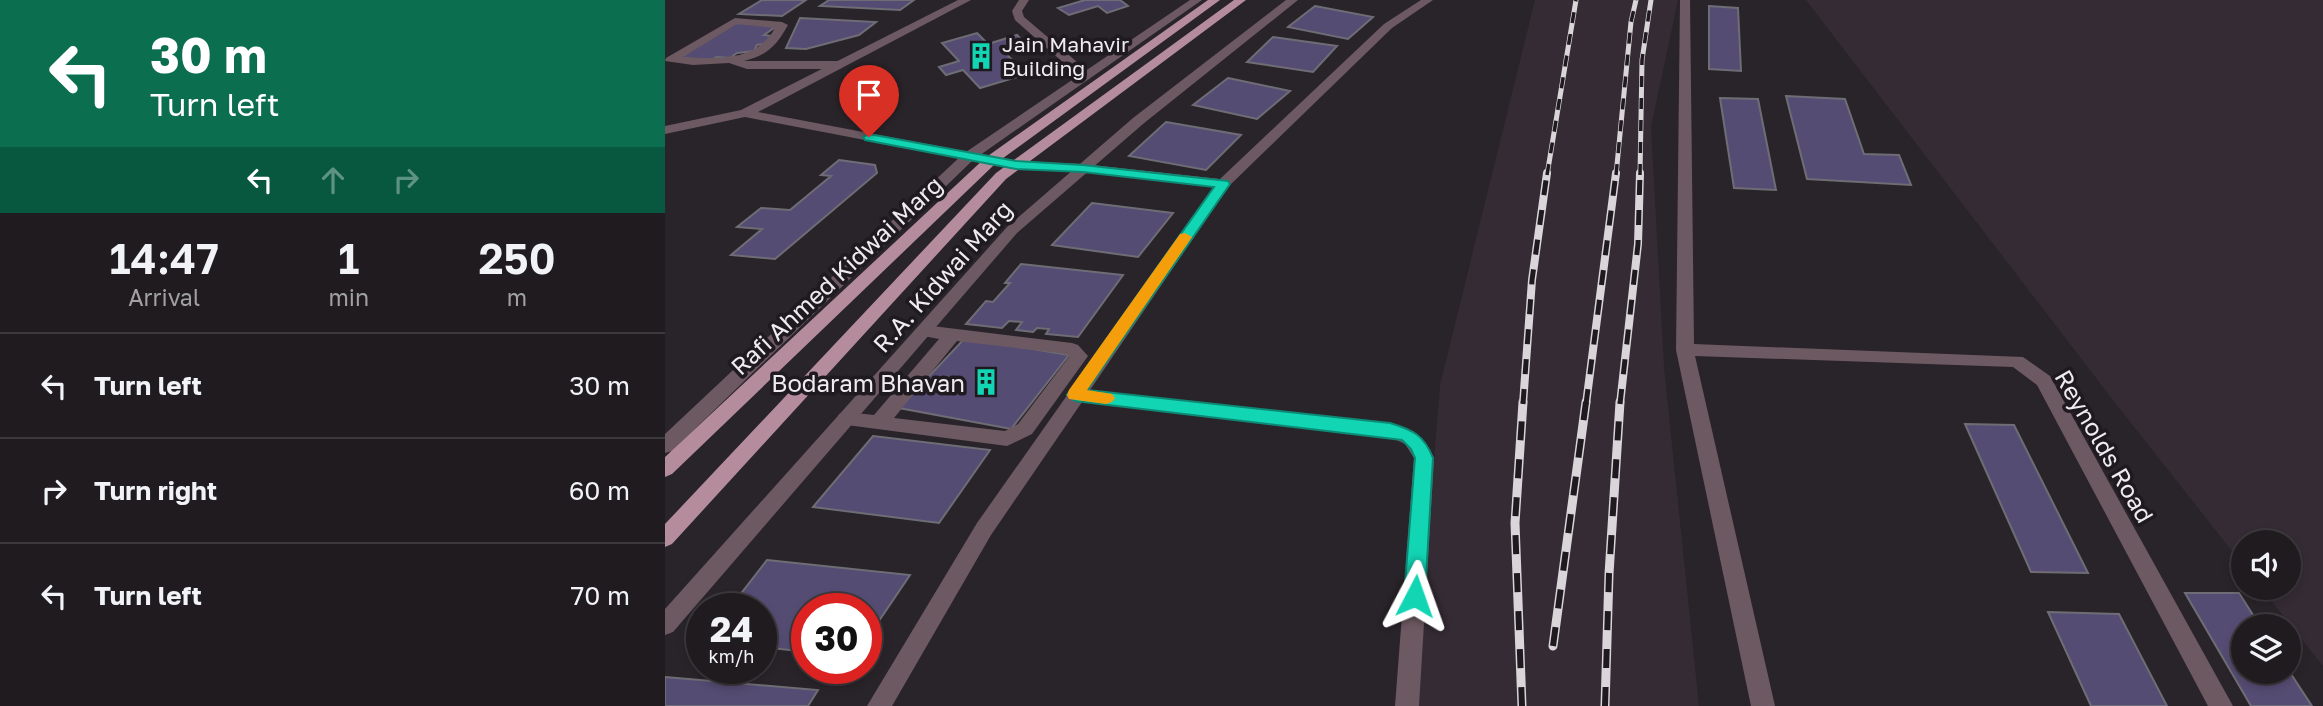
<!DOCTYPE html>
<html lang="en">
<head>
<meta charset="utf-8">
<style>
	body { margin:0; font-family:"Golos Text",sans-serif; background:#272428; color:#f1f3f6; height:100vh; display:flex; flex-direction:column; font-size:26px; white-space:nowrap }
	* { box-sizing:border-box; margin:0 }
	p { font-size:23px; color:#a1a1a4 }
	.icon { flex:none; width:38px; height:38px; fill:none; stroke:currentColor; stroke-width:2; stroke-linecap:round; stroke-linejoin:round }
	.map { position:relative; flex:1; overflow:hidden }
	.side { display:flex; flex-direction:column; background:#1f1b1f; width:665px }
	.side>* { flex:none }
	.hud { background:#0b6e4f; color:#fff; overflow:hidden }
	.tools { position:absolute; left:1566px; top:530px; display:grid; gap:14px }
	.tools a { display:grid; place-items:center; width:70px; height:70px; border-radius:50%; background:#1f1b1f; box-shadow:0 4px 10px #0003,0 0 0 2px #3c393d; font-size:35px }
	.speed { position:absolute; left:21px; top:593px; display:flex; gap:14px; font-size:35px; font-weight:700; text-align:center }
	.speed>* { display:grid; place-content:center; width:91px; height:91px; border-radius:50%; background:#1f1b1f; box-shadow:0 4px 10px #0003,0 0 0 2px #3c393d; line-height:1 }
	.speed small { font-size:18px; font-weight:400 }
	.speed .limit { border:10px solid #d22; background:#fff; color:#111 }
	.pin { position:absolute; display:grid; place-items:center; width:60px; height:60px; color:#fff; margin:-72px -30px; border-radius:50% 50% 50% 0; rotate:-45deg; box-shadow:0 0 7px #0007 }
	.pin .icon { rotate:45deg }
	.me { position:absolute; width:77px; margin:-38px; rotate:4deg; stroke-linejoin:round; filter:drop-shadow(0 0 5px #0008) }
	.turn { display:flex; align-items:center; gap:24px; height:147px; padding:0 35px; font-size:32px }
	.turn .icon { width:91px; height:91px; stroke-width:2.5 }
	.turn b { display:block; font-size:49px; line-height:60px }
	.lanes { display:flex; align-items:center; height:66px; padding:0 35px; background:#0003; justify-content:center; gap:35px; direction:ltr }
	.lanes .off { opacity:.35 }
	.eta { display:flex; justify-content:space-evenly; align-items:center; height:119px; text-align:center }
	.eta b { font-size:42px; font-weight:600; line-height:49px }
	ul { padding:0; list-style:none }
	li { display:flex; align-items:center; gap:21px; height:105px; padding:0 35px; border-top:2px solid #3c393d }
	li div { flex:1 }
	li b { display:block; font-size:26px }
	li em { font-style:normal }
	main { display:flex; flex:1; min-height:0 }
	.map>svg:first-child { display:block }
	.built { fill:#352b35 }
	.building { fill:#554c73; stroke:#6e6d75; stroke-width:2 }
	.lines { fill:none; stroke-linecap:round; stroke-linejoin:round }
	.service { fill:#6d5961; fill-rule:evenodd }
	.minor { fill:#6d5961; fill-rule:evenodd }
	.tertiary { fill:#6d5961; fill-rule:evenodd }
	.primary { fill:#b48c9c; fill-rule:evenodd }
	.rail-far2-casing { stroke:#d9d5d9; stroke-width:5 }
	.rail-far1-casing { stroke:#d9d5d9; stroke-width:8 }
	.rail-casing { stroke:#d9d5d9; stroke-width:9 }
	.rail-far2 { stroke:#1f1a20; stroke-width:3.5; stroke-dasharray:11; stroke-linecap:butt }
	.rail-far1 { stroke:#1f1a20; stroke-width:5; stroke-dasharray:15; stroke-linecap:butt }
	.rail { stroke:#1f1a20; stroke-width:6; stroke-dasharray:19; stroke-linecap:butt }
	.route { fill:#12d5b4; stroke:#0c8a75; stroke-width:2 }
	.slow { fill:#f59e0b }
	.labels { text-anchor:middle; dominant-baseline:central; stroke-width:7; stroke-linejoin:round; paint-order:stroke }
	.far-poi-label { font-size:21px; fill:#efebef; stroke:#1f1a20; text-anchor:start }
	.street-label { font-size:24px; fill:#efebef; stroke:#1f1a20 }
	.poi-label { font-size:24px; fill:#efebef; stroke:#1f1a20; text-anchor:end }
</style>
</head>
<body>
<main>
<section class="side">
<div class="hud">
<div class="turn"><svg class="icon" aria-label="left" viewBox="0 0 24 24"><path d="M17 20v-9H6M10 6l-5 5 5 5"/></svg><div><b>30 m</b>Turn left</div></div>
<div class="lanes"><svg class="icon" aria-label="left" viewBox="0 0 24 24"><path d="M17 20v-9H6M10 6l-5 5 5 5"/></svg><svg class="icon off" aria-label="ahead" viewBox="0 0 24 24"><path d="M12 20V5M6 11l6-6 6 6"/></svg><svg class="icon off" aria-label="right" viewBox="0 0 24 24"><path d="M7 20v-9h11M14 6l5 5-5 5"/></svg></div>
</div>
<div class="eta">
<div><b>14:47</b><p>Arrival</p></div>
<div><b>1</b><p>min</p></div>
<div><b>250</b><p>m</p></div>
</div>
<ul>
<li><svg class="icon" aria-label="left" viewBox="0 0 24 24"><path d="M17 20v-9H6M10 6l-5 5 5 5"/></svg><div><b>Turn left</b></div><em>30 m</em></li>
<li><svg class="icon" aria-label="right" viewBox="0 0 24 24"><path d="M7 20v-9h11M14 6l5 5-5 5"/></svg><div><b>Turn right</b></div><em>60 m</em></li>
<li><svg class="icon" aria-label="left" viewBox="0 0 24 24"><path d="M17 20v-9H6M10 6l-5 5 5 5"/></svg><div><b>Turn left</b></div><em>70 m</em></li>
</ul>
</section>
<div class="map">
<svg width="1658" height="706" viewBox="0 0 1658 706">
	<rect width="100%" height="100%" fill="#292429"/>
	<path class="built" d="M870,0H1013L986,127L999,367L1034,706H750L775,385Z
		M1141,0H1658V666L1596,588H1624V542H1578V565L1451,404Z"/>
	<path class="building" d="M97,0H141L117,16L74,14Z
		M164,0H249L235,10L155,6Z
		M420,0H455L463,6L442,13L433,6L404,15L393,8Z
		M650,6L708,17L683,39L623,27Z
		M1044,6L1073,8L1076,71L1044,69Z
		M135,18L211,22L194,35L141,49L121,48Z
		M69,23L113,25L99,35L107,36L104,43L92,45L89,51L72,53L65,58L52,57L44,61L11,57Z
		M312,33L323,44L352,35L361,44L338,51L362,74L315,88L298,70L281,75L274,67L294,61L277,43Z
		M608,37L672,46L648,72L582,62Z
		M563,78L625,91L592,119L528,105Z
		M1121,96L1180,99L1199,154L1234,155L1246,185L1142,179Z
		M1055,98L1093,99L1111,190L1069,188Z
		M501,122L576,135L541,170L464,156Z
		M174,160L210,165L212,173L110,259L66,255L97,229L72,227L96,208L125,210L166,176L156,175Z
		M427,203L508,213L473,257L387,245Z
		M356,264L458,275L413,337L381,334L384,329L372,328L368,332L351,330L357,322L344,321L337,328L301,324L321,301L328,302L345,283H340Z
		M300,338L404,355L346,429L234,408Z
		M1300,424L1349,425L1423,573L1366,572Z
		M208,436L325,450L274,523L148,507Z
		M102,560L245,575L201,640V609H142V652L96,647V609H64Z
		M1520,593H1574L1595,626H1578V672L1624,671L1647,706H1586Z
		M1383,612L1454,614L1502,706H1426Z
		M0,677L153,690L143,706H0Z"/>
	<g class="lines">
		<path class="service" d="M354,0H364L357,11L359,17L425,73V79H417L350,20L347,11Z
			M70,18L117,22L123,25C111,46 103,55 79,61H175L181,65L175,69H82L64,63L28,65L0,61L1,58ZM72,24L110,28C91,62 53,59 18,57Z"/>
		<path class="minor" d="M293,0H306L93,112L351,161L418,164L555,179L719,24L756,0H768L727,28L563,187L425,390L725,423C747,429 759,436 769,458L754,706H730L749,458L740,444L725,437L417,402L326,535L227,706H202L312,523L549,187L418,172L351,169L80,117L0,134V126L76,110Z
			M1015,0H1025L1029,344L1358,357L1385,376L1568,706H1543L1372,385L1348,367L1030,356L1110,706H1086L1011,350Z
			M259,325L407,343L413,345L423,356L367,434L342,446L174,424L172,419L174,414L181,412L209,415L274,339L253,335L250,331ZM292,341L402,354L404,357L353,424L340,431L229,418Z"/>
		<path class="tertiary" d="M525,0H537L308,160L7,451L0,453V434L298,154Z
			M621,0H633L478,124L352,233L8,632L0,635V609L342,227L468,118Z"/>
		<path class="primary" d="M543,0H555L330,164L7,474L0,477V457L320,158Z
			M569,0H581L341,179L7,544L0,547V524L331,173Z"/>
		<defs>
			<path id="rail-far2" d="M882,175L911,0
				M951,175L966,22L971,0
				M975,175L977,60L986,0"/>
			<path id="rail-far1" d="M858,404L867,280L882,173
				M921,404L951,173
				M955,404L973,244L975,173"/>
			<path id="rail" d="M888,646L921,402
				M857,706L850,523L858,402
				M940,706L944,574L955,402"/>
		</defs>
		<use href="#rail-far2" class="rail-far2-casing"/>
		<use href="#rail-far1" class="rail-far1-casing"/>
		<use href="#rail" class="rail-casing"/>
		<use href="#rail-far2" class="rail-far2"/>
		<use href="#rail-far1" class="rail-far1"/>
		<use href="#rail" class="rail"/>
	</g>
	<path class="route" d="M204,134L351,161L418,165L563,181L565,184L422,390L725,423C748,430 759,435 768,458L760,596L757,602L750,605L742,602L739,596L750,458L746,449L737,440L410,401L402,395L549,187L418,172L351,169L200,140L198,137Z"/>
	<path class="slow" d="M520,233L527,237L422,390L447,394L450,398L447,402L441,404L404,399L402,395L404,390L515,234Z"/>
	<defs>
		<symbol id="building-bare" viewBox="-9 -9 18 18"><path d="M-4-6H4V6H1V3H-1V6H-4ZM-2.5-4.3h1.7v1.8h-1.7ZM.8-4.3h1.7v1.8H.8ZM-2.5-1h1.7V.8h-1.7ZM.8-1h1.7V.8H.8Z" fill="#12d5b4" stroke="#1f1a20" stroke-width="2.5" paint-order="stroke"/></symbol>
	</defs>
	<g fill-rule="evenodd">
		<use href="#building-bare" x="297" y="37" width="38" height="38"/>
		<use href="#building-bare" x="302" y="363" width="38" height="38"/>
	</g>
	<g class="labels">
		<g class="far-poi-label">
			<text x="337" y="44">Jain Mahavir<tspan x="337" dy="24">Building</tspan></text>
		</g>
		<g class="street-label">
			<text transform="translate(171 275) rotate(-43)">Rafi Ahmed Kidwai Marg</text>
			<text transform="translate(277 276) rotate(-48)">R.A. Kidwai Marg</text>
			<text transform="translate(1440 446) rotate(60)">Reynolds Road</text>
		</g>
		<g class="poi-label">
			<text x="300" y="382">Bodaram Bhavan</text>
		</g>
	</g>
</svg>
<div class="tools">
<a><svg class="icon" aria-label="sound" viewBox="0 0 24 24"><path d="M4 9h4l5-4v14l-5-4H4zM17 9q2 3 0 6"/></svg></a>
<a><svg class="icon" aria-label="layers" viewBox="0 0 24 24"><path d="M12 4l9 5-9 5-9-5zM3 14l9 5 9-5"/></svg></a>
</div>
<div class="speed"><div>24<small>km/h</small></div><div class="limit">30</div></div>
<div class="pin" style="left:204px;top:137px;background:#d93025"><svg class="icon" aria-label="arrive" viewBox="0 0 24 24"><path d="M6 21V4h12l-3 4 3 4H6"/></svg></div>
<svg class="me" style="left:750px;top:596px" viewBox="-20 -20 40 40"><path d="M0-17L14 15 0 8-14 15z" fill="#12d5b4" stroke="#fff" stroke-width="4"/></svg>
</div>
</main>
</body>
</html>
